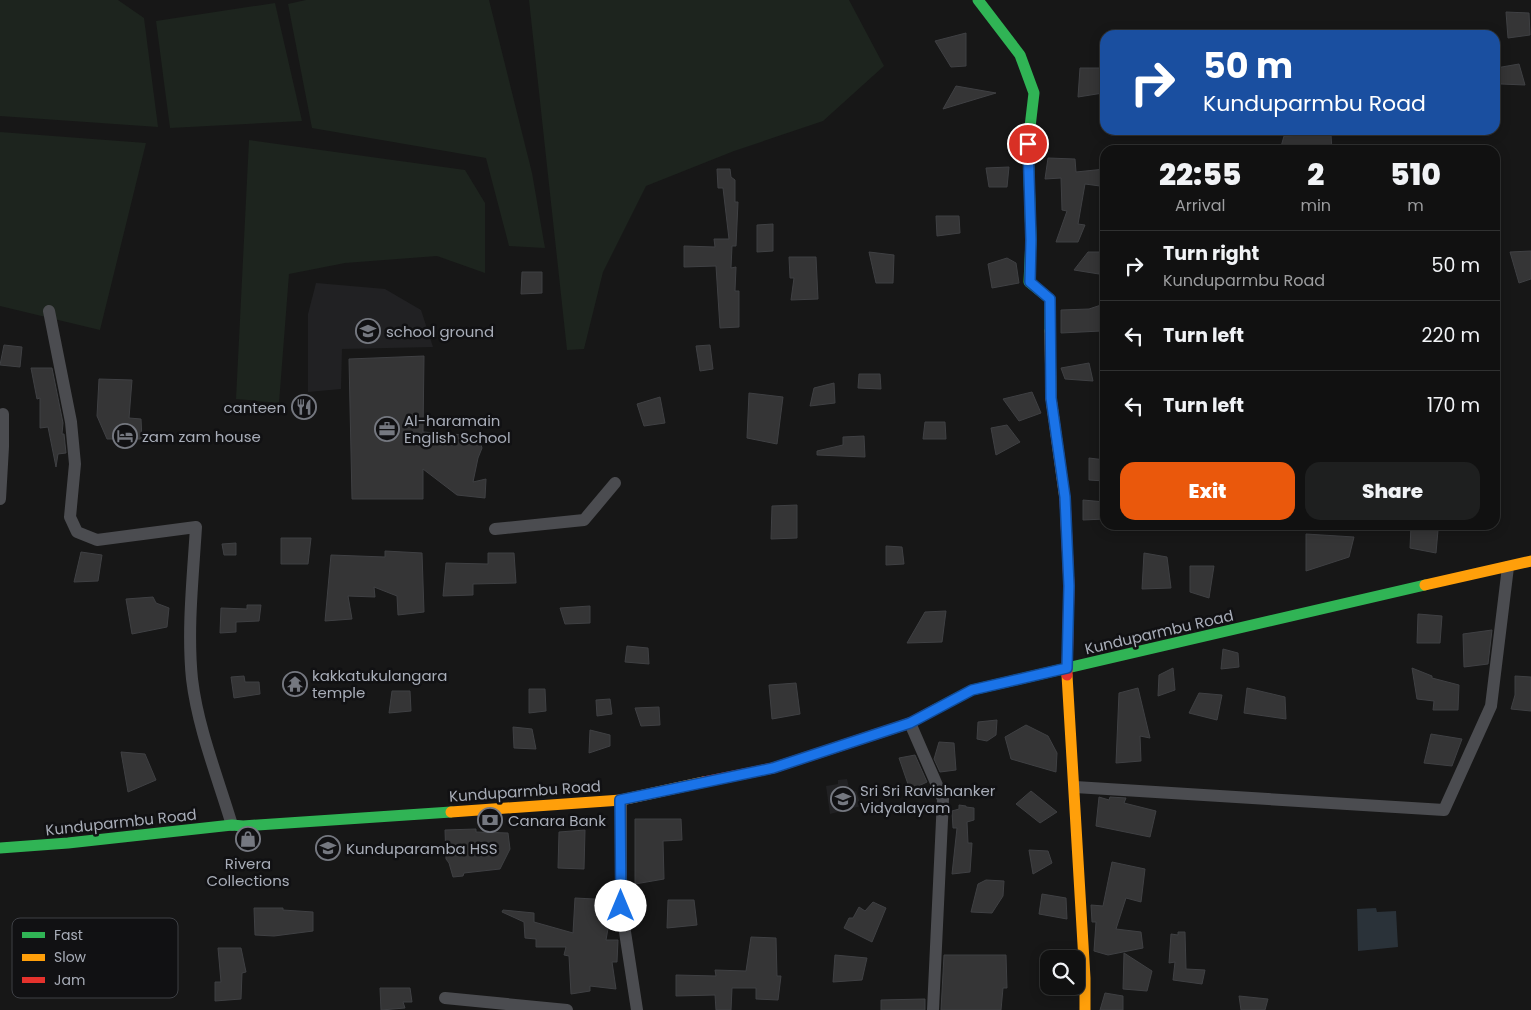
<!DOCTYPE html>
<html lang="en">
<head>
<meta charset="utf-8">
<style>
	body { margin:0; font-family:Poppins,sans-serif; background:#1e1f1f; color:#f1f3f6; height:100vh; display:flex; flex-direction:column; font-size:19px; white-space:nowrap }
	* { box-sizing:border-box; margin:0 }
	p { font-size:16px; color:#9c9d9f }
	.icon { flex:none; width:28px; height:28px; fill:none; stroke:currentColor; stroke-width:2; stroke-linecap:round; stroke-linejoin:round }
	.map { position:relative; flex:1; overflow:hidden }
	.panel { position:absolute; left:1100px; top:145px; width:400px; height:385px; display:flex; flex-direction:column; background:#111; border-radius:15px; box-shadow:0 2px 12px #0003,0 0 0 1px #303131 }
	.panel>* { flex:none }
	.hud { position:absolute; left:1100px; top:30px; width:400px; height:105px; border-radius:15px; box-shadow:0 2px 12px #0003,0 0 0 1px #303131; background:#1a4fa0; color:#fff; overflow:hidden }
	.buttons { position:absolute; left:1040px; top:950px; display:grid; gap:10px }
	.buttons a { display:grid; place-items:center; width:45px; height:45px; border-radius:10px; background:#111; box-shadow:0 2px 12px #0003,0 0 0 1px #303131; font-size:25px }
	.pin { position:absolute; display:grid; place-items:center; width:42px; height:42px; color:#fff; margin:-21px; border:2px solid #fff; border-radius:50%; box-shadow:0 1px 5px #0007 }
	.me { position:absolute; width:55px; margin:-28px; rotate:0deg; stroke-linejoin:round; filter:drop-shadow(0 0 4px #0008) }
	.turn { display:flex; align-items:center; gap:18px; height:105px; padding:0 20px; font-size:22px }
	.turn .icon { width:65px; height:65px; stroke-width:2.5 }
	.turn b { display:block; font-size:35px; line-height:42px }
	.eta { display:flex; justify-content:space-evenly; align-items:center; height:85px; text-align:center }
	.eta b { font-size:30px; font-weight:800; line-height:35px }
	.button { display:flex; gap:10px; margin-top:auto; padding:10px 20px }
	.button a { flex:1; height:58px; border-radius:15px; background:#ea580c; color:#fff; font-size:20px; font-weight:800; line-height:58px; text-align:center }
	.button a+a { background:#1e1f1f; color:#f1f3f6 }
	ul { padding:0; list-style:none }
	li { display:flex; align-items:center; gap:15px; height:70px; padding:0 20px; border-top:1px solid #303131 }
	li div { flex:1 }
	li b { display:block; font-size:19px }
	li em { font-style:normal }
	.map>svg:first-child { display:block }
	.built { fill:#212123 }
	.green { fill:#1d241e }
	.water { fill:#2a3239 }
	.building { fill:#353536; stroke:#3f4043 }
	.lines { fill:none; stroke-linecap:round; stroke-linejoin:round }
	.street { stroke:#4b4c50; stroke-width:12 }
	.fast { stroke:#30b455; stroke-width:11 }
	.slow { stroke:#ff9f0a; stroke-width:11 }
	.jam { stroke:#e5322d; stroke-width:11 }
	.route-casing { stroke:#114b97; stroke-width:12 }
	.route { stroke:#1a73e8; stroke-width:9 }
	.labels { text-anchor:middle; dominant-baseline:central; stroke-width:5; stroke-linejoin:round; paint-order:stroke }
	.poi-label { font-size:15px; fill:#a8adb8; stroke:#111113; text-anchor:start }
	.street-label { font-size:15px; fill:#a8adb8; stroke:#111113 }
	.key { fill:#111113; stroke:#3e4045; stroke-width:1 }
	.key-label { font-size:14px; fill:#a8adb8 }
</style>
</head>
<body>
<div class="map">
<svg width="1531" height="1010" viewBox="0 0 1531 1010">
	<rect width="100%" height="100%" fill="#171717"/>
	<path class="built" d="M316,283L385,289L421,310L433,347L342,349L341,389L308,392V314Z
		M847,779L850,792L856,791L861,806L830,814L826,786L838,784V780Z
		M321,838H336V857L320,858Z"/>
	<path class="green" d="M0,0H118L144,18L158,127L0,116Z
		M306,0H489L532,173L545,248L509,246L486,158L312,128L288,4Z
		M529,0H849L884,66L823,121L734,151L646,186L603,272L584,349L567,350Z
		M275,3L302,121L170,128L156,21Z
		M0,132L146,143L100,330L0,306Z
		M249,140L465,170L485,203V273L437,256L345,263L289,274L279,403L236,399Z"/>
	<path class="water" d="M1376,908L1377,912L1396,911L1398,947L1358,951L1357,909Z"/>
	<path class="building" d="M1506,12L1529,13L1530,35L1508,38Z
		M966,33V66L951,67L935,41Z
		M1519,64L1525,85L1501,84L1496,68Z
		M1080,68H1104L1103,93L1078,97Z
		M956,86L996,93L943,109Z
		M1306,135H1331L1332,150H1280L1284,136Z
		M1048,158L1075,159L1076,172L1105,169V174L1100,186L1085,184L1078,224L1085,225L1078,242H1056L1067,211L1062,210L1061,178L1045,179Z
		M1009,167L1007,187H989L986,168Z
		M717,169H730L731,177L735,180V202H738L736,246H732L731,268L736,267L735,291H739V327L720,328L716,266L684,267V246L715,247L714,239H729L723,188H718Z
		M936,216H959L960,233L937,236Z
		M773,224V251L757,252V225Z
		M1531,251V279L1519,283L1510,252Z
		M869,252L894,255L893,283H876Z
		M1088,252H1102L1099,274L1074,270Z
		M789,257H816L818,299L791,300L794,278H790Z
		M1007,258L1016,263L1019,283L992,288L988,264Z
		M522,272H542V293L521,294Z
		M1101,305V331L1061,333V310L1089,309Z
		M4,345L22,347L20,367L0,365Z
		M710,345L713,369L700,371L696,346Z
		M424,356L423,432L478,436L482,448L478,458L473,482L486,479L485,498L457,495L423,469V499H352L349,359Z
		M1089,363L1093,381L1065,379L1061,368Z
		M31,368H52L63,423L62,434H64L66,453L58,454L56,467L48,427L40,428V398L37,399Z
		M859,374H880L881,389L858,388Z
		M99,379L132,380L129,418L141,419L142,439H107L97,416Z
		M834,383L835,403L810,406L814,388Z
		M1032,392L1041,413L1019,421L1003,399Z
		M749,393L783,397L777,444L747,438Z
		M660,397L665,423L644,426L637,404Z
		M925,422H945L946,439H923Z
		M1007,425L1020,442L996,455L991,428Z
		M864,436L865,457L817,455V451L843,445V437Z
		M1089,458L1105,460V481L1089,480Z
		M1083,500L1105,502V519L1083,520Z
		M797,505V538L771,539L772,506Z
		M1411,526L1438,530L1436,553L1410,548Z
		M1306,534L1354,537L1349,557L1306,571Z
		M281,538H311L308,564H281Z
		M236,543V555H224L222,544Z
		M886,546L902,547L904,564L886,565Z
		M385,551L422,553L424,612L398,615L397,596L374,587L375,597L348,596L352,619L325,621L331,555L385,557Z
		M81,552L102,555L98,581L74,582Z
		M488,553H514L516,583L473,584V595L443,596L446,563L488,564Z
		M1144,553L1167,557L1171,588L1142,589Z
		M1190,566H1214L1209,598L1190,592Z
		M153,597L156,603L169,608L167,627L132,634L126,599Z
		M247,605H261L259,621L236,622V632L220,633L221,608L247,609Z
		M590,606V623L565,624L560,608Z
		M946,611L942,642L907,643L925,612Z
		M1418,614L1442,616L1440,643H1417Z
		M1492,630L1488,664L1464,667L1463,634Z
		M627,646L648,648L649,664L625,662Z
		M1223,649L1238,653L1239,667L1221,669Z
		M1173,668L1175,690L1158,696L1159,675Z
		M1412,668L1432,676V678L1459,685L1458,710H1433L1434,701L1417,699Z
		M244,676L245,682H259L260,694L234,698L231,677Z
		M1515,676L1531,677V711L1511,709L1515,695Z
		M796,683L800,714L772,719L769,685Z
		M1138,688L1150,738L1140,736L1141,761L1116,763L1119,693Z
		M1247,688L1285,697L1286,719L1244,713Z
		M529,689H545L546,711L529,713Z
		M392,691H410L411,711L389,713Z
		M1199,693L1222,695L1217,720L1189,713Z
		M610,699L612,714L597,716L596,700Z
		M659,707L660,725L641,726L635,708Z
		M997,720L996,735L987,741L977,739L978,722Z
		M1026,725L1048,736L1057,753L1056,772L1011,759L1005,737Z
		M513,727L532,729L536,749L514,748Z
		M590,730L610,735V746L589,753Z
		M1431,734L1462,739L1452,766L1424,763Z
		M939,742L954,743L956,770L940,772L934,759Z
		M121,752L145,754L156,780L128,792Z
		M915,755L927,782L910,790L899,758Z
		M1031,791L1057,812L1040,823L1016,804Z
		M1099,797L1109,800L1110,797L1126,798L1124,803L1156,811L1150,837L1096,826Z
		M959,805L966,806V807L974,808V820L967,822L968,843H972L970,872L952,874L957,828H953L952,811L959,809Z
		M635,819H681L682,840L663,841L664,879L635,884Z
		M476,829V832L508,833L510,849L500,869L464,873L463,876L453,877L449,863L446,859L445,830Z
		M585,830L584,869L558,868L559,832Z
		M1029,850L1048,851L1052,863L1033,874Z
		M1112,862L1145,869L1141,902L1126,898L1116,929L1141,932L1143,948L1108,955L1094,951L1096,922H1092L1091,905L1103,906Z
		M986,880L1004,881L1003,896L992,913L971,912L978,884Z
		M1042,894L1066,898L1067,919L1039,914Z
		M575,898L613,900L606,940H618L617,962H612L616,989L590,986V991L571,994L569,956L564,955L566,947H536V939L525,938L524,922L502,912L503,910L534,913V922L573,933Z
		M668,900H694L697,925L667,928Z
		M873,902L886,908L872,942L844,928L849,918H853L859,907L865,911Z
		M254,908H283V910L313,912V931L274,936L255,935Z
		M1178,932H1185L1186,969L1205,970L1202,984L1173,980L1175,962L1169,963L1171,934L1178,935Z
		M751,937L776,938L777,976H781L778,1000L756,999V988H732L731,1010H716L715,995L676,996V975L716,976L715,970L746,971Z
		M218,948H241L246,972L242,973L241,999L215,1001V982H221Z
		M1124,953L1152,971L1147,991L1123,989Z
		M835,955L867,958L862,980L833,982Z
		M944,955H1006L1007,988H1003L1001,1010H941Z
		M380,988H410L412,1002H403L405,1008L381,1010Z
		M1105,993L1123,996V1010H1100Z
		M1239,996L1268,999L1265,1010H1241Z
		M925,999V1010H881V1000Z"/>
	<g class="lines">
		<path class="street" d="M49,311L71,422L75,464L70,517L77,532L97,540L196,527C193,577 187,629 192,679C198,729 218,778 232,825
			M0,499L3,447V414
			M495,529L584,520L615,483
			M910,723L943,799L933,1010
			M1075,787L1444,810L1491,706L1508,567
			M621,800V906L637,1010
			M445,998L567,1010"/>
		<path class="fast" d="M978,0L1020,55L1034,93L1028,144L1031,240L1029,282L1050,299V331
			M936,709L972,690L1425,585
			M0,848L68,843L232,825L243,826L451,812"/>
		<path class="slow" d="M1050,331L1051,398L1065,499
			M1425,585L1531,561
			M1067,675L1085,978V1010
			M451,812L621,800L704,782"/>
		<path class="jam" d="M1065,499L1069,586L1067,675
			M704,782L773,768L910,723L936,709"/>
	</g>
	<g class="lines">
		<defs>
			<path id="route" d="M621,906L620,800L773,768L910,723L972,690L1067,668L1069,586L1065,497L1051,398L1050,299L1030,282L1031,240L1028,144"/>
		</defs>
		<use href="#route" class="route-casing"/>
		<use href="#route" class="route"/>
	</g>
	<defs>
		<symbol id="school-ring" viewBox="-11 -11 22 22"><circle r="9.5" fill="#111113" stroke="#757880" stroke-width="1.5"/><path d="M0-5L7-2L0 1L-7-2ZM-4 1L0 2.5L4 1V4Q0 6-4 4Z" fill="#757880"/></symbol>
		<symbol id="restaurant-ring" viewBox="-11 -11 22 22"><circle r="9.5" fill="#111113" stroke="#757880" stroke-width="1.5"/><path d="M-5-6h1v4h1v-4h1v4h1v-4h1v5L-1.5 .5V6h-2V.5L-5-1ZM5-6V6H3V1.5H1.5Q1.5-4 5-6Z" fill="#757880"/></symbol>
		<symbol id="office-ring" viewBox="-11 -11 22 22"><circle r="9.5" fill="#111113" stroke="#757880" stroke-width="1.5"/><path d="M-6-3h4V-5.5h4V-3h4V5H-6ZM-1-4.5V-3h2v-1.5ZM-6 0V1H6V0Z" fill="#757880"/></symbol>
		<symbol id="hotel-ring" viewBox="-11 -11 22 22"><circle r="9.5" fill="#111113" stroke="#757880" stroke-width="1.5"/><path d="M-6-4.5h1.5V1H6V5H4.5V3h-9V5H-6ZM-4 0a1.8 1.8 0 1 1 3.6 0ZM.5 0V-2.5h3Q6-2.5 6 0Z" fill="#757880"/></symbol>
		<symbol id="temple-ring" viewBox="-11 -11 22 22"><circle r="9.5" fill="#111113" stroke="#757880" stroke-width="1.5"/><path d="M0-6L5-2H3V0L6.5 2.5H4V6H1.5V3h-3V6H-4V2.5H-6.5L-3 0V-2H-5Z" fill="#757880"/></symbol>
		<symbol id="bank-ring" viewBox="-11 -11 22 22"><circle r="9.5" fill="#111113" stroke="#757880" stroke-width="1.5"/><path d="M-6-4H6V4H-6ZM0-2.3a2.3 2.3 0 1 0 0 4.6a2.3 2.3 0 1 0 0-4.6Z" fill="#757880"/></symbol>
		<symbol id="shop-ring" viewBox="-11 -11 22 22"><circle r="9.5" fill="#111113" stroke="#757880" stroke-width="1.5"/><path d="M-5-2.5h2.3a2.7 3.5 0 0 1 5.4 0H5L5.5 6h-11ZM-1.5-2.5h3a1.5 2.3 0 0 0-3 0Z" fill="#757880"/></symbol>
	</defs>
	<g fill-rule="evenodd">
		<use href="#school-ring" x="354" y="317" width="28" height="28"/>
		<use href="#restaurant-ring" x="290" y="393" width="28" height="28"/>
		<use href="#office-ring" x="373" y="415" width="28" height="28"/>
		<use href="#hotel-ring" x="111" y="422" width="28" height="28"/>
		<use href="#temple-ring" x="281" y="670" width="28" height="28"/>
		<use href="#school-ring" x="829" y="785" width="28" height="28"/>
		<use href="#bank-ring" x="476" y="806" width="28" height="28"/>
		<use href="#shop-ring" x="234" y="825" width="28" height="28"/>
		<use href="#school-ring" x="314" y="834" width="28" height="28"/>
	</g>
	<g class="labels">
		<g class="poi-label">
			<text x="386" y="331">school ground</text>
			<text x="286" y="407" text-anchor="end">canteen</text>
			<text x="404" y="420">Al-haramain<tspan x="404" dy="17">English School</tspan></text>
			<text x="142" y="436">zam zam house</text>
			<text x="312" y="675">kakkatukulangara<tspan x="312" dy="17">temple</tspan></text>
			<text x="860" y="790">Sri Sri Ravishanker<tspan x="860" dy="17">Vidyalayam</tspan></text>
			<text x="508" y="820">Canara Bank</text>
			<text x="346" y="848">Kunduparamba HSS</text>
			<text x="248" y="863" text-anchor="middle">Rivera<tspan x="248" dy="17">Collections</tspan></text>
		</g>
		<g class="street-label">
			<text transform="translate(1159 632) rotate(-13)">Kunduparmbu Road</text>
			<text transform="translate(525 791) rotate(-4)">Kunduparmbu Road</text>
			<text transform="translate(121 822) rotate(-6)">Kunduparmbu Road</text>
		</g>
	</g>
	<rect x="12" y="918" width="166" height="80" rx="8" class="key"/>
	<rect x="22" y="932" width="23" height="6" fill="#30b455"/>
	<rect x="22" y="954" width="23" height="7" fill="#ff9f0a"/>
	<rect x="22" y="977" width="23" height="6" fill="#e5322d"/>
	<g class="key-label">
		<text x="54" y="940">Fast</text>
		<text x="54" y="962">Slow</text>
		<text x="54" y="985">Jam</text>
	</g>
</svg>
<div class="buttons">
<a><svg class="icon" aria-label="search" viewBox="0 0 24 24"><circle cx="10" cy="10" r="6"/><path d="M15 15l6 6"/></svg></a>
</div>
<div class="pin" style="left:1028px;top:144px;background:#d93025"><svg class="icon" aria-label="arrive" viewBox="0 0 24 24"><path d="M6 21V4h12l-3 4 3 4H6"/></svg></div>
<svg class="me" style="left:621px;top:906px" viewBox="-20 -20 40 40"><circle r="19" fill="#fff"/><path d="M0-13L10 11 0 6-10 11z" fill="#1a73e8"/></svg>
<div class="hud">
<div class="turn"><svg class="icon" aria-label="right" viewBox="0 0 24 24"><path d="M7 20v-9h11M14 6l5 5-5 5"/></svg><div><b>50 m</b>Kunduparmbu Road</div></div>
</div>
<section class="panel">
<div class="eta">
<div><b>22:55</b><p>Arrival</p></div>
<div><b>2</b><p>min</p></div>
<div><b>510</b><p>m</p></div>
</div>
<ul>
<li><svg class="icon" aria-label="right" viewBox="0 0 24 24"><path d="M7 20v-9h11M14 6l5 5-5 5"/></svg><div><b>Turn right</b><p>Kunduparmbu Road</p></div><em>50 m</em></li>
<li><svg class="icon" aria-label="left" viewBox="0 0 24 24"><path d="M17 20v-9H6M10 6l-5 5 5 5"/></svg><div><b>Turn left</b></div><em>220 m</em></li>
<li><svg class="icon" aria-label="left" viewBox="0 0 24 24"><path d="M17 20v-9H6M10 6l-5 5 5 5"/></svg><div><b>Turn left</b></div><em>170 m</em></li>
</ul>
<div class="button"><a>Exit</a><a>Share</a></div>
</section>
</div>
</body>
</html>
